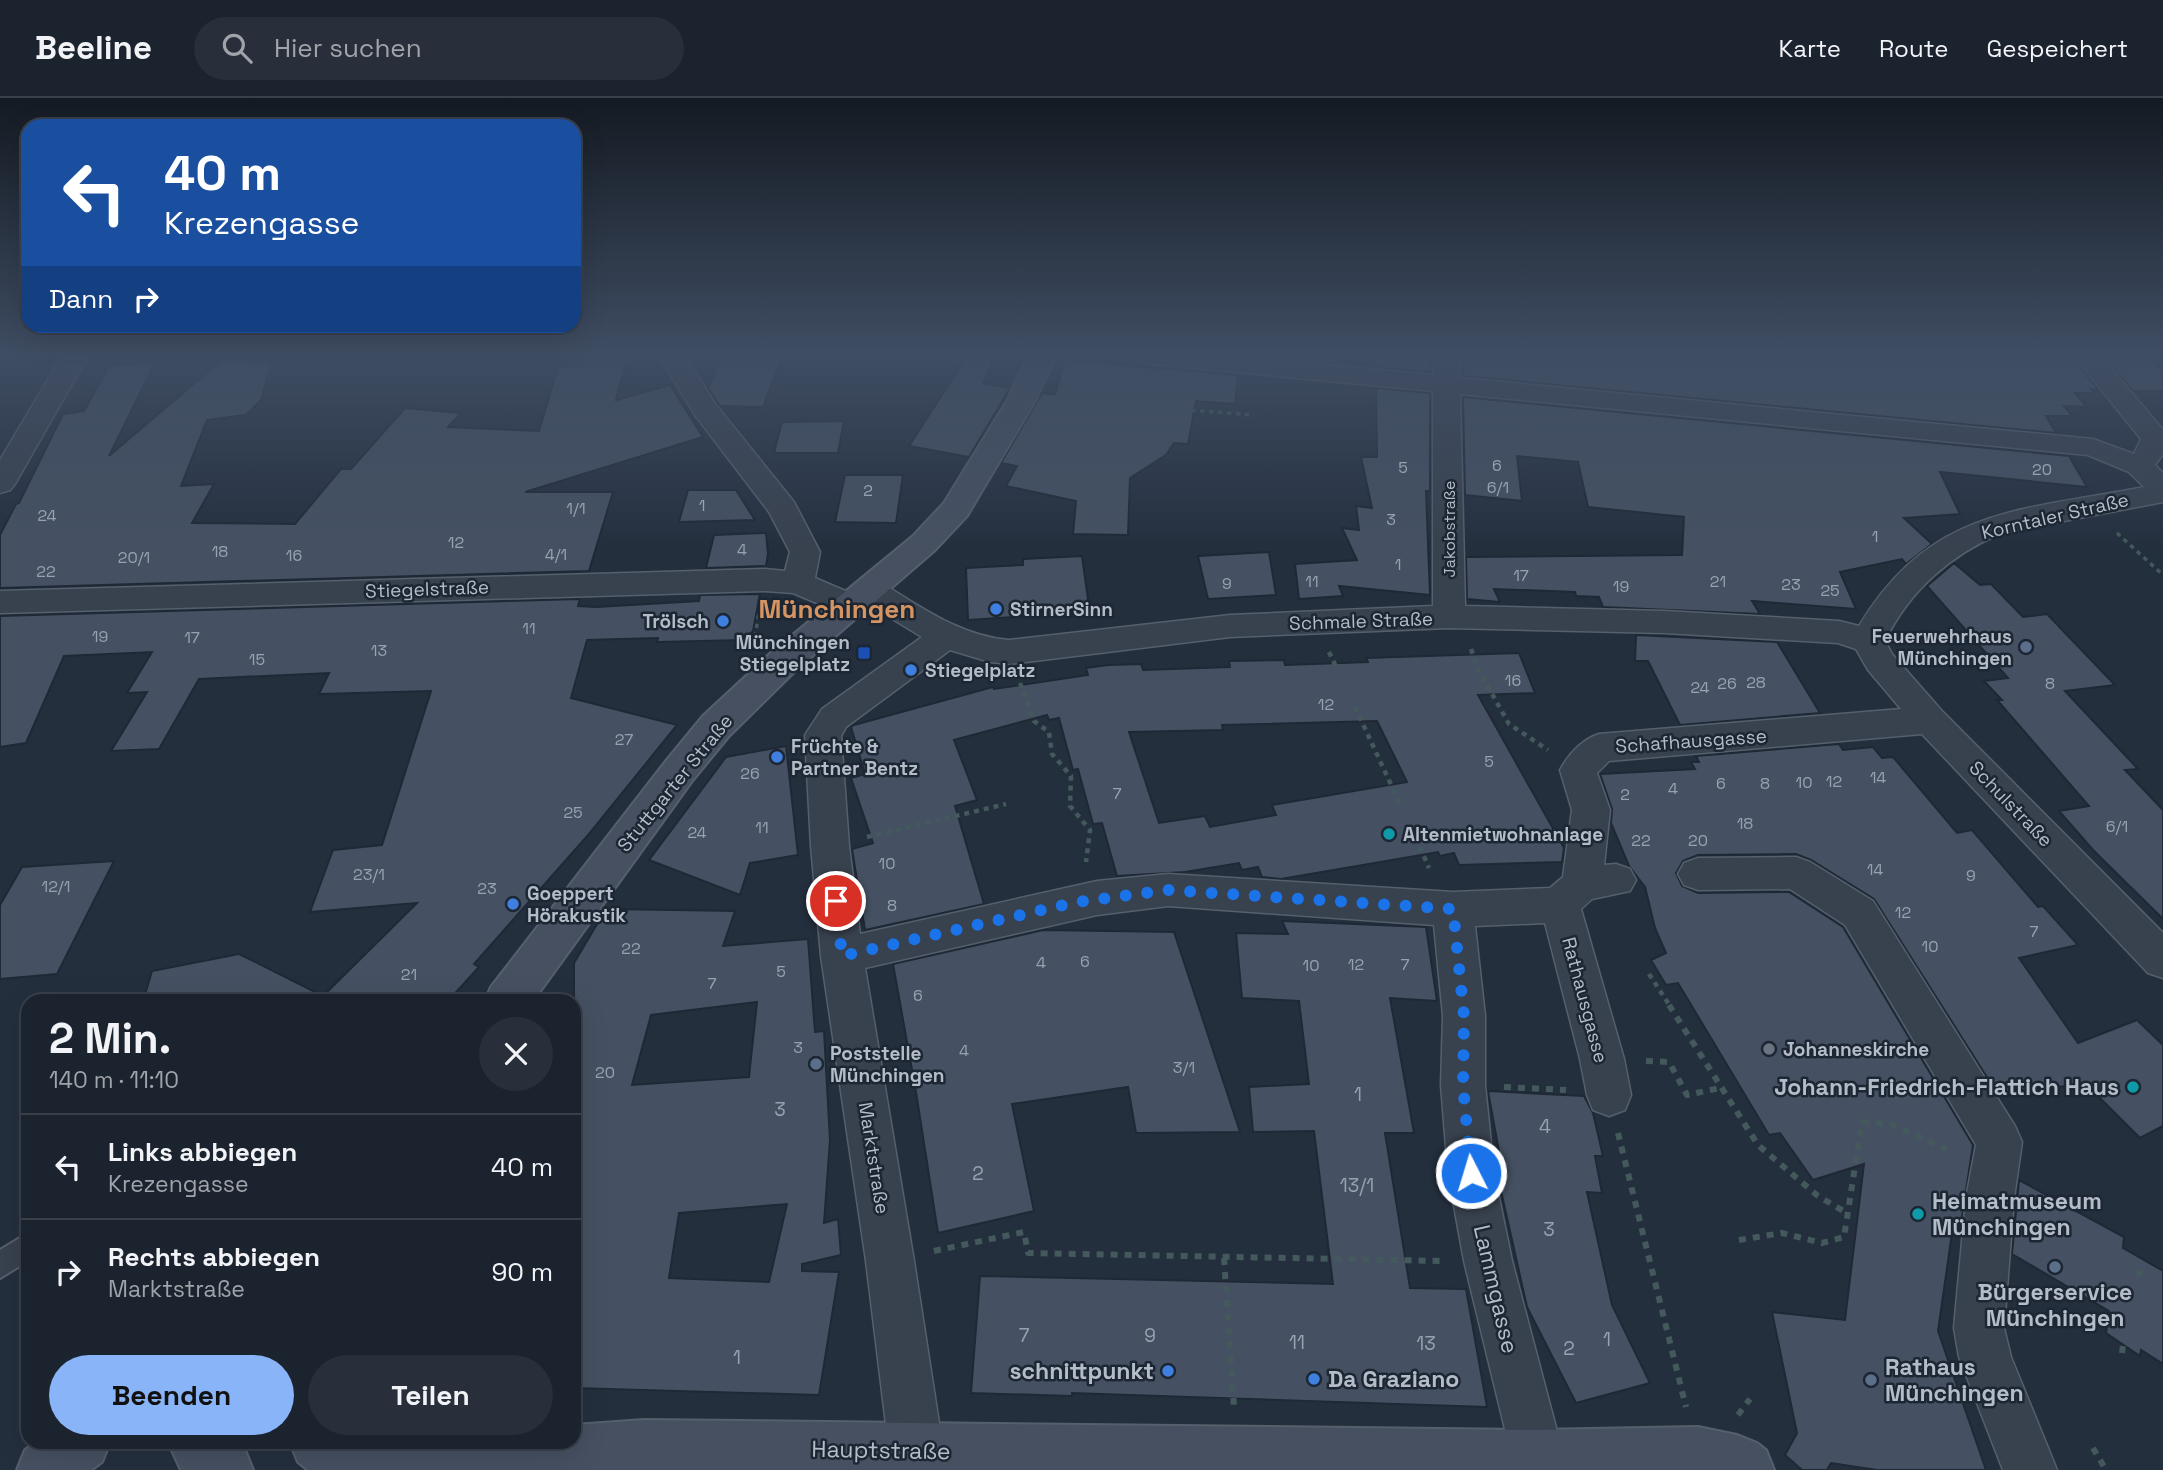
<!DOCTYPE html>
<html lang="de">
<head>
<meta charset="utf-8">
<style>
	body { margin:0; font-family:"Space Grotesk",sans-serif; background:#282f3a; color:#f1f3f6; height:100vh; display:flex; flex-direction:column; font-size:26px; white-space:nowrap }
	* { box-sizing:border-box; margin:0 }
	p { font-size:23px; color:#a0a4aa }
	.icon { flex:none; width:38px; height:38px; fill:none; stroke:currentColor; stroke-width:2; stroke-linecap:round; stroke-linejoin:round }
	.map { position:relative; flex:1; overflow:hidden }
	.panel { position:absolute; left:21px; top:896px; width:560px; height:455px; display:flex; flex-direction:column; background:#1b232e; border-radius:21px; box-shadow:0 7px 28px #0002,0 0 0 2px #39404a }
	.panel>* { flex:none }
	.banner { position:absolute; left:21px; top:21px; width:560px; height:214px; border-radius:21px; box-shadow:0 7px 28px #0002,0 0 0 2px #39404a; background:#1a4fa0; color:#fff; overflow:hidden }
	.pin { position:absolute; display:grid; place-items:center; width:60px; height:60px; color:#fff; margin:-30px; border:4px solid #fff; border-radius:50%; box-shadow:0 2px 7px #0007 }
	.me { position:absolute; width:77px; margin:-38px; rotate:355deg; stroke-linejoin:round; filter:drop-shadow(0 0 5px #0008) }
	.turn { display:flex; align-items:center; gap:24px; height:147px; padding:0 28px; font-size:32px }
	.turn .icon { width:91px; height:91px; stroke-width:2.5 }
	.turn b { display:block; font-size:49px; line-height:60px }
	.then { display:flex; align-items:center; height:66px; padding:0 28px; background:#0003; gap:14px; font-size:26px }
	.round { display:grid; place-items:center; flex:none; width:74px; height:74px; border-radius:37px; background:#282f3a }
	.head { display:flex; align-items:center; justify-content:space-between; height:119px; padding:0 28px }
	h1 { font-size:42px; font-weight:600; line-height:52px }
	.primary-button { display:flex; gap:14px; margin-top:auto; padding:14px 28px }
	.primary-button a { flex:1; height:80px; border-radius:42px; background:#8ab4f8; color:#111; font-size:28px; font-weight:600; line-height:80px; text-align:center }
	.primary-button a+a { background:#282f3a; color:#f1f3f6 }
	ul { padding:0; list-style:none }
	li { display:flex; align-items:center; gap:21px; height:105px; padding:0 28px; border-top:2px solid #39404a }
	li div { flex:1 }
	li b { display:block; font-size:26px }
	li em { font-style:normal }
	header { display:flex; align-items:center; gap:42px; box-sizing:border-box; height:98px; padding:0 35px; background:#1b232e; border-bottom:2px solid #39404a }
	header strong { font-size:33px }
	nav { display:flex; gap:38px; margin-inline-start:auto; font-size:24px }
	.search { width:490px; height:63px; background:#282f3a; display:flex; align-items:center; gap:18px; box-sizing:border-box; padding:0 24px; border-radius:38px; color:#a0a4aa; font-size:26px }
	.map>svg:first-child { display:block }
	.building { fill:#455162; stroke:#1f2835; stroke-width:2; fill-rule:evenodd }
	.lines { fill:none; stroke-linecap:round; stroke-linejoin:round }
	.lane-casing { stroke:#565f6c; stroke-width:4 }
	.street-casing { stroke:#565f6c; stroke-width:3 }
	.secondary-casing { stroke:#565f6c; stroke-width:4 }
	.path-far2 { stroke:#44595c; stroke-width:3.5; stroke-dasharray:4.5 4.5; stroke-linecap:butt }
	.path-far1 { stroke:#44595c; stroke-width:4.5; stroke-dasharray:5 5; stroke-linecap:butt }
	.path { stroke:#44595c; stroke-width:6; stroke-dasharray:7 7; stroke-linecap:butt }
	.lane { fill:#38414e; fill-rule:evenodd }
	.street { fill:#38414e; fill-rule:evenodd }
	.secondary { fill:#465061; fill-rule:evenodd }
	.route { stroke:#1a73e8; stroke-width:12; stroke-dasharray:0 21.6 }
	.shop-dot { fill:#3f7fe0; stroke:#1d2633; stroke-width:2.5 }
	.service-dot { fill:#5c6f8a; stroke:#1d2633; stroke-width:2.5 }
	.transit-dot { fill:#1a4fb4; stroke:#1d2633; stroke-width:2.5 }
	.culture-dot { fill:#0f9aa8; stroke:#1d2633; stroke-width:2.5 }
	.worship-dot { fill:#6b7280; stroke:#1d2633; stroke-width:2.5 }
	.labels { text-anchor:middle; dominant-baseline:central; stroke-width:5; stroke-linejoin:round; paint-order:stroke }
	.number-label { font-size:16px; fill:#98a1af }
	.far-street-label { font-size:16px; fill:#b4bcc9; stroke:#1d2633 }
	.street-label { font-size:19px; fill:#b4bcc9; stroke:#1d2633 }
	.poi-label { font-size:19px; font-weight:bold; fill:#b4bcc9; stroke:#1d2633; text-anchor:start }
	.near-number-label { font-size:19px; fill:#98a1af }
	.near-poi-label { font-size:23px; font-weight:bold; fill:#b4bcc9; stroke:#1d2633; text-anchor:start }
	.near-street-label { font-size:23px; fill:#b4bcc9; stroke:#1d2633 }
	.district-label { font-size:26px; font-weight:bold; fill:#d59563; stroke:#1d2633 }
</style>
</head>
<body>
<header>
<strong>Beeline</strong>
<div class="search"><svg class="icon" aria-label="search" viewBox="0 0 24 24"><circle cx="10" cy="10" r="6"/><path d="M15 15l6 6"/></svg>Hier suchen</div>
<nav><a>Karte</a><a>Route</a><a>Gespeichert</a></nav>
</header>
<div class="map">
<svg width="2163" height="1372" viewBox="0 0 2163 1372">
	<rect width="100%" height="100%" fill="#242f3e"/>
	<path class="building" d="M584,258H627L616,302L670,287L703,339L525,394H613L589,473L0,490V437L16,406L19,405L63,316L84,313L109,268L156,263L109,358L224,260L272,264L261,302L246,317L207,322L181,388L214,386L192,425L295,426L341,371H351L405,310L461,315L448,329L539,333L558,269L582,268Z
		M723,258H782L763,309L720,308L708,290Z
		M967,258H995L983,286L1010,290L969,359L909,348Z
		M1376,258H1430V274L1376,269Z
		M1462,258H2071L2098,292L2091,291L2095,295H2075L2087,309L2064,308L2072,318H2046L2056,335L1463,278Z
		M2104,258H2148L2163,273V293H2133Z
		M1065,262L1238,277L1235,306L1196,303L1188,346L1174,345L1166,357L1130,380L1128,437L1073,436L1076,403L1006,388L1017,368L1001,365L1042,295L1055,297Z
		M1376,290L1430,295V393H1426L1430,497L1339,488L1343,498L1299,501L1295,466L1357,462L1342,430L1359,432L1356,408L1372,410L1361,359H1377Z
		M1463,299L2069,358L2087,389L1940,374L1960,416L1904,420L1932,446L1906,466L1902,461L1840,474L1856,511L1752,503L1760,516L1603,509L1599,499L1576,498L1575,494L1494,491L1500,504L1467,501L1466,459L1682,457L1684,419L1588,409L1578,364L1517,358L1522,403L1465,397Z
		M844,323L838,355H774L782,324Z
		M845,377H903L896,425L835,424Z
		M688,392H736L755,422L679,424Z
		M766,435L768,456L766,468L706,470L714,437Z
		M1269,454L1276,497L1208,501L1198,458Z
		M1082,458L1089,508L1029,512L1030,518L968,522L966,470L1023,467V461Z
		M1954,465L1980,487L1991,486L2023,519L2047,516L2115,587L2065,593L2138,671L2125,672L2163,712V821L2094,753L2059,713L2089,708L1997,602H2002L1984,583L2008,580L1927,488Z
		M760,496L753,533L745,542L657,544L658,540L587,542L571,600L677,627L589,736L474,866L479,869L448,903H143L152,873L239,856L323,898L417,805L310,814L333,752L382,747L431,593L319,596L329,575L199,581L159,651L111,653L147,594L127,595L152,554L64,558L26,645L0,649V518L580,501L578,508L596,509L699,503L700,497Z
		M1636,537L1777,544L1820,615L1680,627L1648,563H1635Z
		M1519,555L1535,595L1478,597L1564,750L1562,764L1459,767L1454,755L1440,758L1438,754L1281,781L1262,779L1258,769L1242,772L1239,765L1185,774L1117,778L1102,725L1093,726L1078,671L1073,672L1059,620L1049,622L1047,617L954,642L977,702L955,708L984,806L865,832L852,751L873,745L851,680L865,676L851,629L854,627L993,589L994,591L1088,577L1086,570L1108,567L1141,566L1143,572L1230,569L1229,563L1284,562L1285,567L1368,564L1366,560ZM1377,623L1407,684L1272,707L1276,717L1210,729L1205,718L1159,725L1129,634L1223,632L1222,627Z
		M1839,646L1843,652L1873,649L1882,660L1893,659L1957,735L1972,732L2038,809L2043,808L2078,847L2019,860L2078,945L2137,922L2163,947V1028L2140,1040L2086,986L1997,995L1874,801L1811,762L1796,756L1698,757L1683,763L1676,775L1682,788L1698,795L1789,794L1843,829L1973,1047L1961,1125L1954,1121L1938,1233L1986,1372H1877L1831,1365L1827,1372H1802L1785,1357L1797,1335L1772,1214L1845,1222L1864,1066L1813,1082L1780,1035L1769,1037L1678,885L1666,887L1651,862L1666,855L1655,830L1645,789L1629,768L1611,725L1612,711L1600,676L1695,671L1691,664H1699L1696,658Z
		M786,648L798,757L750,765L740,797L649,762L726,659Z
		M114,763L57,876L0,881V807L22,769Z
		M606,811L735,813L723,848L808,841L815,934L824,933L830,1042L824,1125L838,1121L841,1157L802,1166V1173L839,1174L819,1297L574,1290V865ZM757,904L749,979L632,987L651,917ZM787,1106L769,1184L669,1180L679,1115Z
		M1282,823L1426,829L1437,903L1390,900L1414,1035H1385L1410,1190L1466,1191L1487,1309L1072,1295V1298L971,1295L980,1178L1333,1186L1314,1033L1253,1034L1249,989L1309,986L1299,903L1242,900L1236,835L1288,836Z
		M1043,832L1174,834L1240,1034L1136,1035L1128,989L1012,1006L1034,1113L938,1135L916,994L893,866Z
		M1488,993L1584,998L1593,1015L1603,1058H1595L1602,1095L1587,1094L1612,1207L1650,1285L1576,1305L1527,1209L1497,1075L1496,1070H1502Z
		M2019,1082L2124,1139L2123,1150L2163,1173V1266L2141,1252L2140,1258L2106,1235L2109,1213L2012,1156Z"/>
	<g class="lines">
		<defs>
			<path id="lane" d="M28,1135V1163L0,1180V1152Z"/>
			<path id="street" d="M62,258H88L15,386L10,392L0,395V362Z
				M659,258H685L716,307L794,404L820,454L815,480L857,498L853,492L858,484L869,481L880,484C921,509 960,538 1009,542L1230,517L1433,508V293L1151,266L1142,264L1138,258H1232L1433,277V258H1459L1460,280L2093,341L2134,356L2141,341L2074,258H2101L2163,332V356L2155,367L2163,375V404L2002,435C1951,456 1909,493 1885,543L1892,556L1942,613L2163,835V880L2148,875L1922,636L1609,663L1597,675L1610,712L1604,767L1616,766L1630,771L1636,782L1630,793L1592,801L1581,811L1624,961L1631,997L1625,1012L1609,1018L1593,1012L1587,997L1580,961L1545,825L1475,828L1485,918V987L1494,1075L1512,1163L1564,1360L1559,1372H1515L1464,1163L1448,1075L1441,987L1443,918L1434,827L1168,808L1097,817L865,870L914,1163L943,1351L935,1370L930,1372L897,1370L889,1351L866,1163L821,858L811,748L805,637L822,611L922,539L863,503L866,508L861,516L850,519L793,495L765,493L0,515V493L765,471L785,473L790,454L769,414L695,317ZM1460,296L2088,357L2129,374L2144,389C2020,413 1931,409 1859,528L1839,523L1665,513L1465,508ZM1449,530L1665,535L1838,545L1856,551L1868,572L1901,611L1599,636C1581,642 1569,656 1560,672L1572,712L1563,779L1550,790L1453,794L1168,776L1097,783L860,836L849,748L841,638L846,629L950,552L990,564L1009,566L1230,539Z
				M1796,759L1810,764L1873,803L2015,1028L2022,1044L2014,1100L2004,1230L2011,1259L2057,1372H2003L1959,1259L1954,1230L1966,1100L1976,1047L1845,827L1790,791L1698,792L1684,787L1678,776L1684,765L1698,760Z"/>
			<path id="secondary" d="M1028,258H1056L1035,303L967,418L935,452L796,572L729,638L692,683L533,903H485L491,889L666,663L703,618L772,554L913,438L944,405L1007,303Z
				M644,1322L1537,1332L1698,1329L1737,1337L1757,1345L1766,1352L1774,1372H308L298,1364L290,1344H574V1327Z
				M36,1344H110L102,1364L91,1372H17L25,1352Z
				M168,1344H231L245,1352L253,1372H181Z"/>
		</defs>
		<use href="#lane" class="lane-casing"/>
		<use href="#street" class="street-casing"/>
		<use href="#secondary" class="secondary-casing"/>
		<path class="path-far2" d="M1057,306L1110,311L1126,307L1254,317
			M2117,435L2163,477
			M755,539L759,513"/>
		<path class="path-far1" d="M1471,551L1478,571L1509,626L1548,652
			M1329,554L1337,571
			M1020,585L1034,623L1049,634L1052,656L1071,678L1070,708L1090,732L1086,764
			M1355,609L1400,706
			M867,739L1006,706
			M1420,749L1429,770
			M1649,876L1670,908"/>
		<path class="path" d="M1669,907L1758,1047L1818,1098L1847,1115
			M1646,963L1669,964L1687,997L1720,990
			M1504,989L1566,992
			M1618,1035L1686,1309
			M1739,1142L1782,1135L1822,1145L1844,1139L1862,1024L1891,1026L1953,1054
			M934,1153L1024,1134L1028,1155L1445,1163
			M1224,1160L1234,1309
			M2139,1179L2141,1166
			M2122,1255L2123,1247
			M1738,1317L1750,1301
			M2093,1350L2106,1372"/>
		<use href="#lane" class="lane"/>
		<use href="#street" class="street"/>
		<use href="#secondary" class="secondary"/>
	</g>
	<linearGradient id="sky" x2="0" y2="1"><stop stop-color="#141a22"/><stop offset="0.57" stop-color="#3f4d63"/><stop offset="1" stop-color="#3f4d63" stop-opacity="0"/></linearGradient>
	<rect width="2163" height="450" fill="url(#sky)"/>
	<g class="lines">
		<path class="route" d="M836,803L842,858L1077,804L1168,792L1453,811L1464,918L1463,987L1471,1075"/>
	</g>
	<g class="shop-dot">
		<circle cx="996" cy="511" r="7"/>
		<circle cx="723" cy="523" r="7"/>
		<circle cx="911" cy="572" r="7"/>
		<circle cx="777" cy="659" r="7"/>
		<circle cx="513" cy="806" r="7"/>
		<circle cx="1168" cy="1273" r="7"/>
		<circle cx="1314" cy="1281" r="7"/>
	</g>
	<g class="service-dot">
		<circle cx="2026" cy="549" r="7"/>
		<circle cx="816" cy="966" r="7"/>
		<circle cx="2055" cy="1169" r="7"/>
		<circle cx="1871" cy="1282" r="7"/>
	</g>
	<rect class="transit-dot" x="857" y="548" width="14" height="14" rx="3.5"/>
	<g class="culture-dot">
		<circle cx="1389" cy="736" r="7"/>
		<circle cx="2133" cy="989" r="7"/>
		<circle cx="1918" cy="1116" r="7"/>
	</g>
	<circle class="worship-dot" cx="1769" cy="951" r="7"/>
	<g class="labels">
		<g class="number-label">
			<text x="1497" y="367">6</text>
			<text x="1403" y="369">5</text>
			<text x="2042" y="371">20</text>
			<text x="1498" y="389">6/1</text>
			<text x="868" y="392">2</text>
			<text x="702" y="407">1</text>
			<text x="576" y="410">1/1</text>
			<text x="47" y="417">24</text>
			<text x="1391" y="421">3</text>
			<text x="1875" y="438">1</text>
			<text x="456" y="444">12</text>
			<text x="742" y="451">4</text>
			<text x="220" y="453">18</text>
			<text x="556" y="456">4/1</text>
			<text x="294" y="457">16</text>
			<text x="134" y="459">20/1</text>
			<text x="1398" y="466">1</text>
			<text x="46" y="473">22</text>
			<text x="1521" y="477">17</text>
			<text x="1312" y="483">11</text>
			<text x="1718" y="483">21</text>
			<text x="1227" y="485">9</text>
			<text x="1791" y="486">23</text>
			<text x="1621" y="488">19</text>
			<text x="1830" y="492">25</text>
			<text x="529" y="530">11</text>
			<text x="100" y="538">19</text>
			<text x="192" y="539">17</text>
			<text x="379" y="552">13</text>
			<text x="257" y="561">15</text>
			<text x="1513" y="582">16</text>
			<text x="1756" y="584">28</text>
			<text x="1727" y="585">26</text>
			<text x="2050" y="585">8</text>
			<text x="1700" y="589">24</text>
			<text x="1326" y="606">12</text>
			<text x="624" y="641">27</text>
			<text x="1489" y="663">5</text>
			<text x="750" y="675">26</text>
			<text x="1878" y="679">14</text>
			<text x="1834" y="683">12</text>
			<text x="1804" y="684">10</text>
			<text x="1721" y="685">6</text>
			<text x="1765" y="685">8</text>
			<text x="1673" y="690">4</text>
			<text x="1117" y="695">7</text>
			<text x="1625" y="696">2</text>
			<text x="573" y="714">25</text>
			<text x="1745" y="725">18</text>
			<text x="2117" y="728">6/1</text>
			<text x="762" y="729">11</text>
			<text x="697" y="734">24</text>
			<text x="1641" y="742">22</text>
			<text x="1698" y="742">20</text>
			<text x="887" y="765">10</text>
			<text x="1875" y="771">14</text>
			<text x="369" y="776">23/1</text>
			<text x="1971" y="777">9</text>
			<text x="56" y="788">12/1</text>
			<text x="487" y="790">23</text>
			<text x="892" y="807">8</text>
			<text x="1903" y="814">12</text>
			<text x="2034" y="833">7</text>
			<text x="1930" y="848">10</text>
			<text x="631" y="850">22</text>
			<text x="1085" y="863">6</text>
			<text x="1041" y="864">4</text>
			<text x="1356" y="866">12</text>
			<text x="1405" y="866">7</text>
			<text x="1311" y="867">10</text>
			<text x="781" y="873">5</text>
			<text x="409" y="876">21</text>
			<text x="712" y="885">7</text>
			<text x="918" y="897">6</text>
			<text x="798" y="949">3</text>
			<text x="964" y="952">4</text>
			<text x="1184" y="969">3/1</text>
			<text x="605" y="974">20</text>
		</g>
		<g class="far-street-label">
			<text transform="translate(1449 431) rotate(-90)">Jakobstraße</text>
		</g>
		<g class="street-label">
			<text transform="translate(2055 418) rotate(-13)">Korntaler Straße</text>
			<text transform="translate(427 491) rotate(-2)">Stiegelstraße</text>
			<text transform="translate(1361 523) rotate(-2)">Schmale Straße</text>
			<text transform="translate(1691 643) rotate(-4)">Schafhausgasse</text>
			<text transform="translate(675 685) rotate(-51)">Stuttgarter Straße</text>
			<text transform="translate(2011 706) rotate(46)">Schulstraße</text>
			<text transform="translate(1585 902) rotate(75)">Rathausgasse</text>
			<text transform="translate(874 1060) rotate(81)">Marktstraße</text>
		</g>
		<g class="poi-label">
			<text x="1010" y="511">StirnerSinn</text>
			<text x="709" y="523" text-anchor="end">Trölsch</text>
			<text x="2012" y="538" text-anchor="end">Feuerwehrhaus<tspan x="2012" dy="22">Münchingen</tspan></text>
			<text x="850" y="544" text-anchor="end">Münchingen<tspan x="850" dy="22">Stiegelplatz</tspan></text>
			<text x="925" y="572">Stiegelplatz</text>
			<text x="791" y="648">Früchte &amp;<tspan x="791" dy="22">Partner Bentz</tspan></text>
			<text x="1403" y="736">Altenmietwohnanlage</text>
			<text x="527" y="795">Goeppert<tspan x="527" dy="22">Hörakustik</tspan></text>
			<text x="1783" y="951">Johanneskirche</text>
			<text x="830" y="955">Poststelle<tspan x="830" dy="22">Münchingen</tspan></text>
		</g>
		<g class="near-number-label">
			<text x="1358" y="996">1</text>
			<text x="780" y="1011">3</text>
			<text x="1545" y="1028">4</text>
			<text x="978" y="1075">2</text>
			<text x="1357" y="1087">13/1</text>
			<text x="1549" y="1131">3</text>
			<text x="1024" y="1237">7</text>
			<text x="1150" y="1237">9</text>
			<text x="1607" y="1241">1</text>
			<text x="1297" y="1244">11</text>
			<text x="1426" y="1245">13</text>
			<text x="1569" y="1250">2</text>
			<text x="737" y="1259">1</text>
		</g>
		<g class="near-poi-label">
			<text x="2119" y="989" text-anchor="end">Johann-Friedrich-Flattich Haus</text>
			<text x="1932" y="1103">Heimatmuseum<tspan x="1932" dy="26">Münchingen</tspan></text>
			<text x="2055" y="1194" text-anchor="middle">Bürgerservice<tspan x="2055" dy="26">Münchingen</tspan></text>
			<text x="1885" y="1269">Rathaus<tspan x="1885" dy="26">Münchingen</tspan></text>
			<text x="1154" y="1273" text-anchor="end">schnittpunkt</text>
			<text x="1328" y="1281">Da Graziano</text>
		</g>
		<g class="near-street-label">
			<text transform="translate(1496 1191) rotate(77)">Lammgasse</text>
			<text transform="translate(881 1352) rotate(1)">Hauptstraße</text>
		</g>
		<g class="district-label">
			<text x="837" y="511">Münchingen</text>
		</g>
	</g>
</svg>
<div class="pin" style="left:836px;top:803px;background:#d93025"><svg class="icon" aria-label="arrive" viewBox="0 0 24 24"><path d="M6 21V4h12l-3 4 3 4H6"/></svg></div>
<svg class="me" style="left:1471px;top:1075px" viewBox="-20 -20 40 40"><circle r="17" fill="#1a73e8" stroke="#fff" stroke-width="3"/><path d="M0-11L8 9 0 5-8 9z" fill="#fff"/></svg>
<div class="banner">
<div class="turn"><svg class="icon" aria-label="left" viewBox="0 0 24 24"><path d="M17 20v-9H6M10 6l-5 5 5 5"/></svg><div><b>40 m</b>Krezengasse</div></div>
<div class="then">Dann<svg class="icon" aria-label="right" viewBox="0 0 24 24"><path d="M7 20v-9h11M14 6l5 5-5 5"/></svg></div>
</div>
<section class="panel">
<div class="head"><div><h1>2 Min.</h1><p>140 m · 11:10</p></div><a class="round"><svg class="icon" aria-label="close" viewBox="0 0 24 24"><path d="M6 6l12 12M18 6L6 18"/></svg></a></div>
<ul>
<li><svg class="icon" aria-label="left" viewBox="0 0 24 24"><path d="M17 20v-9H6M10 6l-5 5 5 5"/></svg><div><b>Links abbiegen</b><p>Krezengasse</p></div><em>40 m</em></li>
<li><svg class="icon" aria-label="right" viewBox="0 0 24 24"><path d="M7 20v-9h11M14 6l5 5-5 5"/></svg><div><b>Rechts abbiegen</b><p>Marktstraße</p></div><em>90 m</em></li>
</ul>
<div class="primary-button"><a>Beenden</a><a>Teilen</a></div>
</section>
</div>
</body>
</html>
